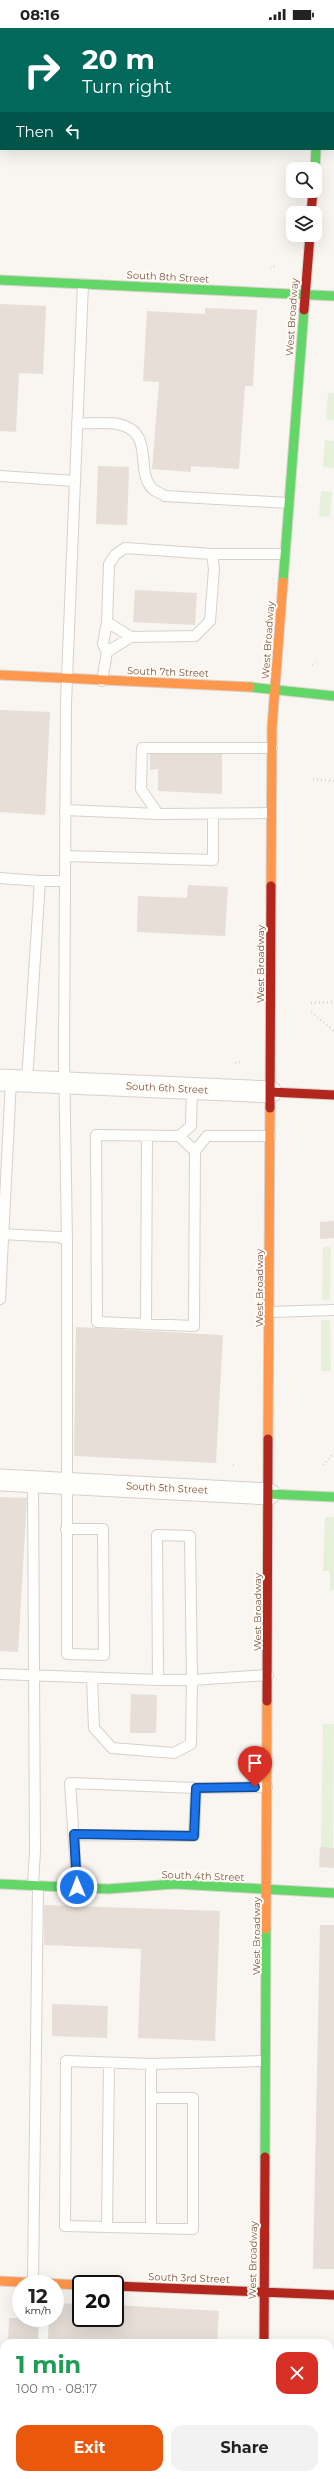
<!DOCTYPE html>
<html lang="en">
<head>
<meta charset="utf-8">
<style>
	body { margin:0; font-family:Montserrat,sans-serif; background:#f2f2f2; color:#222; height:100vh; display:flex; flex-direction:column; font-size:15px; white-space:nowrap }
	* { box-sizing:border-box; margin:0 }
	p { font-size:13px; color:#767676 }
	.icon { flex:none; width:22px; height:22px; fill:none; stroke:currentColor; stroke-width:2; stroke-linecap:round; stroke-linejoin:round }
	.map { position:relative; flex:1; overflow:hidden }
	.details { position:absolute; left:0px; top:2311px; width:334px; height:140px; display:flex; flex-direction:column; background:#fff; border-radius:12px 12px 0 0; box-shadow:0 4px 16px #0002 }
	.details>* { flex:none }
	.banner { position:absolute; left:0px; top:0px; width:334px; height:122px; box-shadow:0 4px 16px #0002; background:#00695c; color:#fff; overflow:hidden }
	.tools { position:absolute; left:286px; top:134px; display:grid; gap:8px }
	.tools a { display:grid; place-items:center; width:36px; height:36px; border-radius:8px; background:#fff; box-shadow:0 4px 16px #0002; font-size:20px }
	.speed { position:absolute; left:12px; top:2247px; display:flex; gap:8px; font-size:20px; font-weight:700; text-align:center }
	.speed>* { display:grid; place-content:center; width:52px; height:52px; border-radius:50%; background:#fff; box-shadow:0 4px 16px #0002; line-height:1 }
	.speed small { font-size:10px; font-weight:400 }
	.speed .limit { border:2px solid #111; border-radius:6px; background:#fff; color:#111 }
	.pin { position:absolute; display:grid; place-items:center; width:34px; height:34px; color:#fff; margin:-41px -17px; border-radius:50% 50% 50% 0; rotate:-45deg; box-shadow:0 0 4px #0007 }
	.pin .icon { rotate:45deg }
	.me { position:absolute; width:44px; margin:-22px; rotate:359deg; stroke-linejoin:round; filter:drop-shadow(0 0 3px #0008) }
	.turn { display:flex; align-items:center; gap:14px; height:84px; padding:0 16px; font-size:18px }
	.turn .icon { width:52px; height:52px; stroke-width:2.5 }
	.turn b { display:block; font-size:28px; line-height:34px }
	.then { display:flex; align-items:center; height:38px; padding:0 16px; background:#0003; gap:8px; font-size:15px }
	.round { display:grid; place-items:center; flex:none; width:42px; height:42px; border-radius:12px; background:#f2f2f2 }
	.summary { display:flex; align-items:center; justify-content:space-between; height:68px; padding:0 16px }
	h1 { font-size:24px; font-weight:700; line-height:30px; color:#1e9e55 }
	.action { display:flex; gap:8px; margin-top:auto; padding:8px 16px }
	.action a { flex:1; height:46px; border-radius:12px; background:#ea580c; color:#fff; font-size:16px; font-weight:700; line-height:46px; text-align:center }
	.action a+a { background:#f2f2f2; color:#222 }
	.status { display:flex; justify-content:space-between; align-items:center; height:28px; padding:0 20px; background:#fff; direction:ltr }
	.status svg { height:11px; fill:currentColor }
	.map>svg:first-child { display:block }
	.green { fill:#e7f0db }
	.building { fill:#e6ded7 }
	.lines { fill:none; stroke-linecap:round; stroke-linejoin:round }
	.lane-casing { stroke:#d7d1cb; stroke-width:12 }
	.street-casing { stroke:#d7d1cb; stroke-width:23 }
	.fast-casing { stroke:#d9d2cb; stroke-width:11 }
	.slow-casing { stroke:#d9d2cb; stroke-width:11 }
	.jam-casing { stroke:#d9d2cb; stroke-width:11 }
	.path { stroke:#dcd5d0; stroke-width:2.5; stroke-dasharray:1 3; stroke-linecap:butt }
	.lane { stroke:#fefefd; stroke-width:10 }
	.street { stroke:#fefefd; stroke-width:21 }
	.fast { stroke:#63d668; stroke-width:9 }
	.slow { stroke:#ff974d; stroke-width:9 }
	.jam { stroke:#b3261e; stroke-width:9 }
	.route-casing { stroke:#114b97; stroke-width:10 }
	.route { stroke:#1a73e8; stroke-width:7 }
	.labels { text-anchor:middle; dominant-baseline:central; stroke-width:4; stroke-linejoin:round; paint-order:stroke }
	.street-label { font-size:10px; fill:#7a5c4d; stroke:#fffaf3 }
</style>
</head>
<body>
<div class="status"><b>08:16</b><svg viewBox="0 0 49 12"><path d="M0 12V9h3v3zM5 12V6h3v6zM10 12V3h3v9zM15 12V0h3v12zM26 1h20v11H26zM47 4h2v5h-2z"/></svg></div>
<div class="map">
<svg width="334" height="2451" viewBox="0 0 334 2451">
	<rect width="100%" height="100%" fill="#f9f5f0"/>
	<path class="green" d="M328,365H334V392L326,391Z
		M325,412L334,413V440L323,439Z
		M321,463L332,464L330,489L319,488Z
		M323,1219H331L330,1272H322Z
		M321,1292H330L331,1343H321Z
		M325,1489H334V1562H330V1543H323Z
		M323,1696H334L333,1820H321Z"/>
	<path class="building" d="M0,276L46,278L43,346L19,345L16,404L0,403Z
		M205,280L257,282L253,358H245L239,441L191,438V444L152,441L159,354L143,353L147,283L205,286Z
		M98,438L129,439L127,497L96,496Z
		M135,562L197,565L195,597L133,594Z
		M0,682L50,684L45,787L0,784Z
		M150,726H222V766L158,763V741L150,742Z
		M188,857L228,859L225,908L137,904L138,868L187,870Z
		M334,1193V1210L320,1211V1194Z
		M76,1299L223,1307L216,1435L74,1428Z
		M0,1469L27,1470L18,1624L0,1623Z
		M131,1666L157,1667L156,1705H130Z
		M320,1819L334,1820V1840L319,1839Z
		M44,1877L220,1883L215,2013L138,2010L141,1921L44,1917Z
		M320,1897H334V2241H313Z
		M52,1976L108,1978L107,2010L52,2008Z
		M55,2275L81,2276V2290H115V2277L219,2283L217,2315H50V2290H55Z
		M9,2290H37V2315H8Z"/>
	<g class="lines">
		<defs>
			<path id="lane" d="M77,395C90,396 105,394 118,396C157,404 133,445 154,462C157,464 162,466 165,468L289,475
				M0,448L75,453
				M107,594L131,609
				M107,624L103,616L107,594L109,536L115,527L125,520L212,526H285
				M102,653L107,624L131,609L195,608L210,593L214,541L212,526
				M65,782L158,786
				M271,785L158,786L141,761L142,720H272
				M65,828L213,832V787
				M0,850L40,853
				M27,1053L40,853H65
				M192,1061L191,1098L179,1108L96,1107L97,1294L194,1298L195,1123L207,1108H270
				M179,1108L195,1123
				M0,1206L60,1209L67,1213V1626L104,1627L103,1501H66
				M67,1213L64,1029L66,675L83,256
				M0,1271L11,1052
				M269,1284L334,1282
				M146,1296L147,1108
				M33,1453L35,1823L33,1857
				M0,1646L158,1652
				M92,1650L94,1700L112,1720L174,1725L191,1716L192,1652H158L157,1507L190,1508L192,1652L268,1647
				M196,1760L267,1759
				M74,1807L194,1808L196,1760L70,1755L77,1859
				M151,2036V2070H193V2201L65,2198L66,2033L151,2036L265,2033
				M107,2199L109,2035
				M151,2200V2070
				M33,2254L38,1858
				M43,2315L44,2290
				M330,2431H334
				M0,2446H4
				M30,2447H36"/>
			<path id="street" d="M0,1052L271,1064
				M0,1452L269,1466"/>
			<path id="fast" d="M315,141L316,121
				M0,252L334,268
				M283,554L304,282
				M250,659L334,668
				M269,1466L334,1469
				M0,1856L108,1861L174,1856L334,1865
				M265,2129L266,1901
				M264,2447V2451"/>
			<path id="slow" d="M325,0V1
				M0,647L250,659
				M271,858L272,699L283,554
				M268,1411L270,1080
				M266,1901L267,1673
				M0,2253L81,2257"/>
			<path id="jam" d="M311,185L313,163
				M304,282L310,207
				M271,1064L334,1067
				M270,1080L271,858
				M267,1673L268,1411
				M115,2258L334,2267
				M264,2315L265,2129"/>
		</defs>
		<use href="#lane" class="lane-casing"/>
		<use href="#street" class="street-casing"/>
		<use href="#fast" class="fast-casing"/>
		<use href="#slow" class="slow-casing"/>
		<use href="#jam" class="jam-casing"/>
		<path class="path" d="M270,240L277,237
			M312,637L316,635
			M313,751L334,753
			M311,975L332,974
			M311,984L334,1003
			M235,1035L240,1034
			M233,1437H236
			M323,1437L334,1425"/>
		<use href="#lane" class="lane"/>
		<use href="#street" class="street"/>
		<use href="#fast" class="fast"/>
		<use href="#slow" class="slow"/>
		<use href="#jam" class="jam"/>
	</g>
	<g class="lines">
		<defs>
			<path id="route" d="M77,1859L74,1806L194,1808L196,1760L255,1759"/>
		</defs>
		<use href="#route" class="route-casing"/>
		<use href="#route" class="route"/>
	</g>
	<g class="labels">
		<g class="street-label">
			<text transform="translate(168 249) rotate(3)">South 8th Street</text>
			<text transform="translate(292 289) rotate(-86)">West Broadway</text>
			<text transform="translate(268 612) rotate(-86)">West Broadway</text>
			<text transform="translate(168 644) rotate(2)">South 7th Street</text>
			<text transform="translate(260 936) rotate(-90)">West Broadway</text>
			<text transform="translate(167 1060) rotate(3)">South 6th Street</text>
			<text transform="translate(259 1260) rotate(-90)">West Broadway</text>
			<text transform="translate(167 1460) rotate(3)">South 5th Street</text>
			<text transform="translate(257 1584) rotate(-90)">West Broadway</text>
			<text transform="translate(203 1848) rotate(2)">South 4th Street</text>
			<text transform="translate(256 1908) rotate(-90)">West Broadway</text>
			<text transform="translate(253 2232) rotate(-89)">West Broadway</text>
			<text transform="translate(189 2250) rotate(2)">South 3rd Street</text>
		</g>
	</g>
</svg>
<div class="tools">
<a><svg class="icon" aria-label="search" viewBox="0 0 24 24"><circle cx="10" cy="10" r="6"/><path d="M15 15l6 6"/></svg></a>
<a><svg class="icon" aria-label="layers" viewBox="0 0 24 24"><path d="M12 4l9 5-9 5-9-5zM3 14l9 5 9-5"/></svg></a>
</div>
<div class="speed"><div>12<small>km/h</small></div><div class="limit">20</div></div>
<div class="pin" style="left:255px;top:1759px;background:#d93025"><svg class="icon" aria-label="arrive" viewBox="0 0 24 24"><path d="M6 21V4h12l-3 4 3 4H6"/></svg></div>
<svg class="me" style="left:77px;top:1859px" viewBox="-20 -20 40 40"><circle r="17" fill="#1a73e8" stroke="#fff" stroke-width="3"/><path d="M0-11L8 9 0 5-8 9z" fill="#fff"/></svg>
<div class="banner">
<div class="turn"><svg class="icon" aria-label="right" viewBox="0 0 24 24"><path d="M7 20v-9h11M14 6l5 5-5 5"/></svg><div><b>20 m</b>Turn right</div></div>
<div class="then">Then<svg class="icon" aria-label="left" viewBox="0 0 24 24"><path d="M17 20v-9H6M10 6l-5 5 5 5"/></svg></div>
</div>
<section class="details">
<div class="summary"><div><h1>1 min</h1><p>100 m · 08:17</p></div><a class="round" style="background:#d93025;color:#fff"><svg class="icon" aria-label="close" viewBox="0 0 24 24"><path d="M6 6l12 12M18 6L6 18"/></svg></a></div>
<div class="action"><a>Exit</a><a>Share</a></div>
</section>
</div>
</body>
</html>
